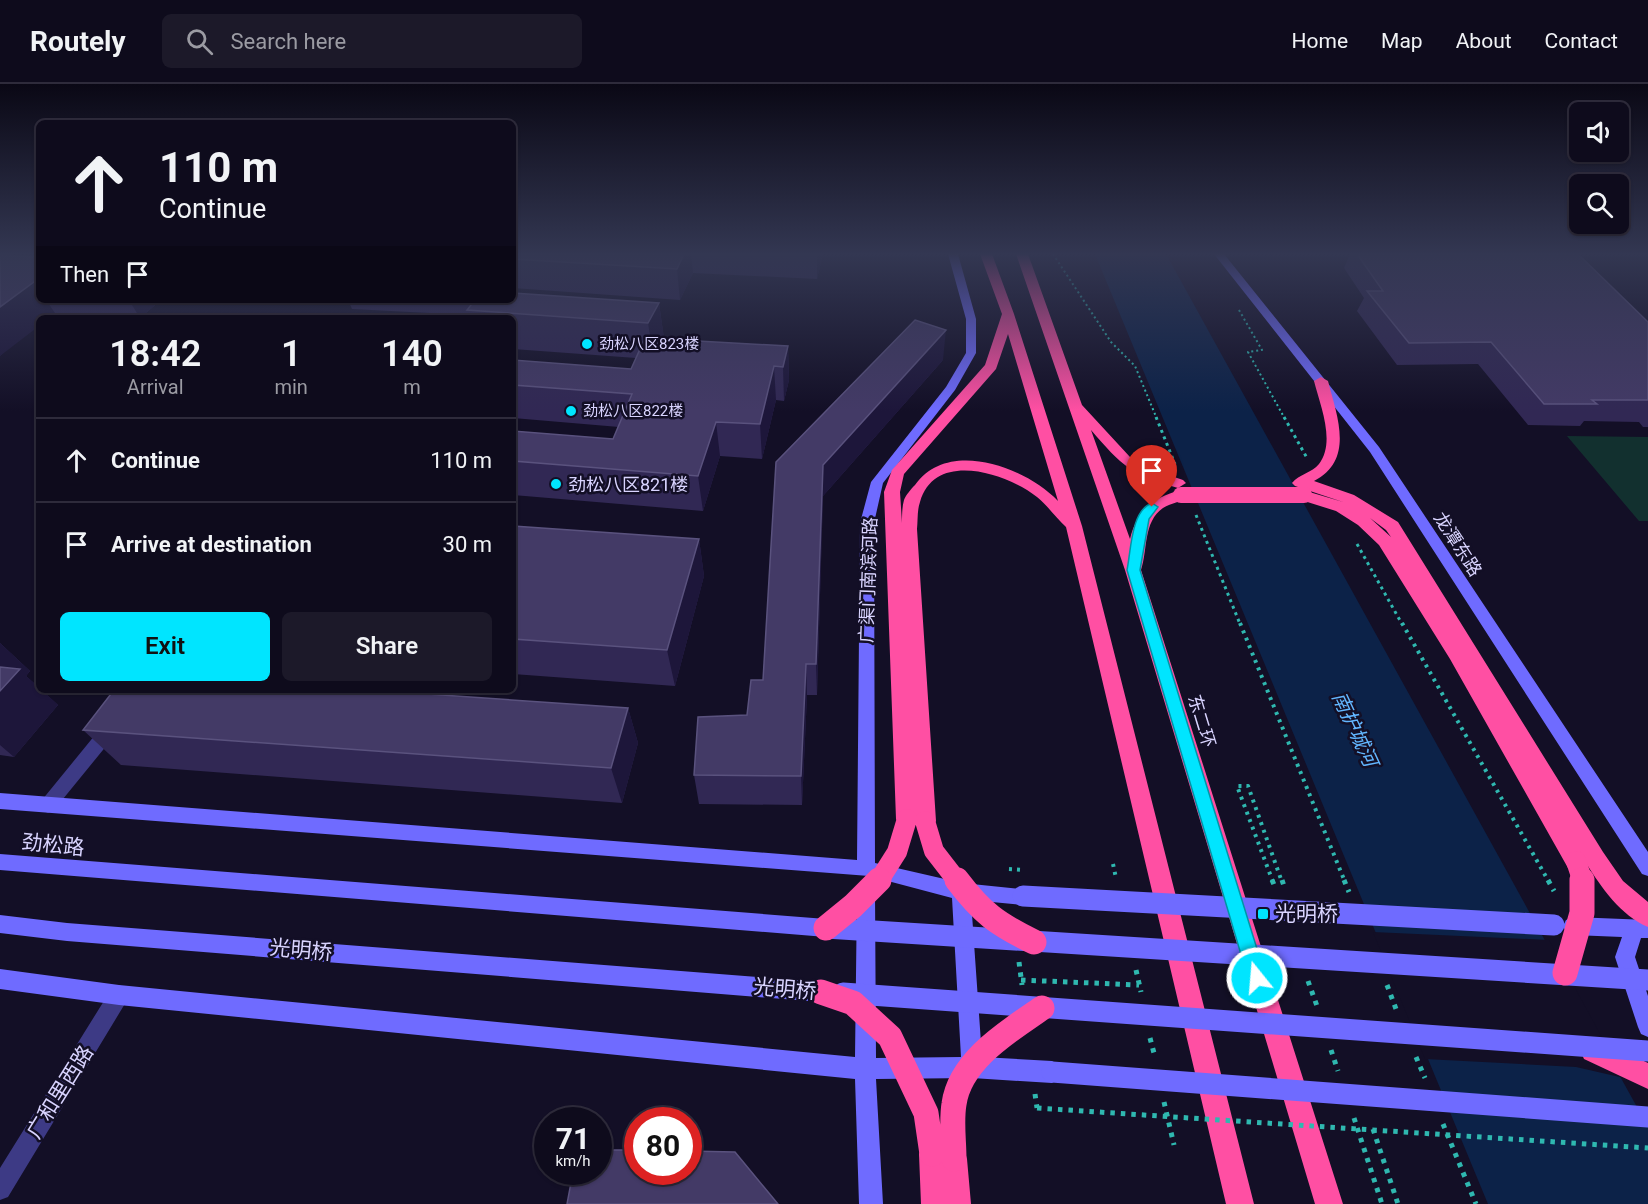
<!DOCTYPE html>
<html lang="en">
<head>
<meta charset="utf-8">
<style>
	body { margin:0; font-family:Roboto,"Noto Sans SC",sans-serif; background:#1c1929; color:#f1f3f6; height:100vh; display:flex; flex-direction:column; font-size:22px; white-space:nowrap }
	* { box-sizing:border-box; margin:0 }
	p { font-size:20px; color:#9b9ba3 }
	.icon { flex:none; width:33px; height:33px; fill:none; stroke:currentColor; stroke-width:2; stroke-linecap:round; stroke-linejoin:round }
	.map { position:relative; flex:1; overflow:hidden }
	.side { position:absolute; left:36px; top:231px; width:480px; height:378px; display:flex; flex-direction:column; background:#0e0b1c; border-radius:9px; box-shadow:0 2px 4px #0004,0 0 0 2px #2e2b3b }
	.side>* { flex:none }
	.top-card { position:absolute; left:36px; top:36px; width:480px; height:183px; border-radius:9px; box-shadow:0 2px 4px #0004,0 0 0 2px #2e2b3b; background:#0e0b1c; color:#f1f3f6; overflow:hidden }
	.controls { position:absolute; left:1569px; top:18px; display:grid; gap:12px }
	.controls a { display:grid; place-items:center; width:60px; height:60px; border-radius:9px; background:#0e0b1c; box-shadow:0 2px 4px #0004,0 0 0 2px #2e2b3b; font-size:30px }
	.speed { position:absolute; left:534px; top:1023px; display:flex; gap:12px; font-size:30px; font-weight:700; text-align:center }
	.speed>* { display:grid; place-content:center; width:78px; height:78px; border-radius:50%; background:#0e0b1c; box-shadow:0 2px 4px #0004,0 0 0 2px #2e2b3b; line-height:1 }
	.speed small { font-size:15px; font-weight:400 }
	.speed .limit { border:9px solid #d22; background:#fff; color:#111 }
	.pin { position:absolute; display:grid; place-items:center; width:51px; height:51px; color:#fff; margin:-62px -26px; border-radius:50% 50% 50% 0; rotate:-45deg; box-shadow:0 0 6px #0007 }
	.pin .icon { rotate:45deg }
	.me { position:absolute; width:66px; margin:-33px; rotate:343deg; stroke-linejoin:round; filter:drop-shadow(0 0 4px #0008) }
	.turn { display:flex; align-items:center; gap:21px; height:126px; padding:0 24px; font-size:27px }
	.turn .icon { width:78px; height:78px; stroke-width:2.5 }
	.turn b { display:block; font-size:42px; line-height:51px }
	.then { display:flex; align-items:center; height:57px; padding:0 24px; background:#0003; gap:12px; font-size:22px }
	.eta { display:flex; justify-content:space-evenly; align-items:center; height:102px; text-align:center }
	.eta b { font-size:36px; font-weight:600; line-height:42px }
	.cta { display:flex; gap:12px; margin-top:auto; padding:12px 24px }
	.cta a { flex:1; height:69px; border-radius:9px; background:#00e5ff; color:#111; font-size:24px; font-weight:600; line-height:69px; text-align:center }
	.cta a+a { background:#1c1929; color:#f1f3f6 }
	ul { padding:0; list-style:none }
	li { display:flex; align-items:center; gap:18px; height:84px; padding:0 24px; border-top:2px solid #2e2b3b }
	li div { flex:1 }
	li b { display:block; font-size:22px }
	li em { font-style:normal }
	header { display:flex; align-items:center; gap:36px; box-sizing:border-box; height:84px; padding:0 30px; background:#0e0b1c; border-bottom:2px solid #2e2b3b }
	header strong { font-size:28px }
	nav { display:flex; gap:33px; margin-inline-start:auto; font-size:21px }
	.search { width:420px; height:54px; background:#1c1929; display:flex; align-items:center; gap:15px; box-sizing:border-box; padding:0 21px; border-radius:9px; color:#9b9ba3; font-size:22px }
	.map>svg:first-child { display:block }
	.green { fill:#12302f }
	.water { fill:#0c2248 }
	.pier { fill:#130f26 }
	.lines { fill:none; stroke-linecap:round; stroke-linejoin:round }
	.path-far3 { stroke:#2fb8b0; stroke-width:2; stroke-dasharray:2 3; stroke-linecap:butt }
	.path-far2 { stroke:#2fb8b0; stroke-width:3; stroke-dasharray:3 4; stroke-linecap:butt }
	.path-far1 { stroke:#2fb8b0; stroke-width:4; stroke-dasharray:3 5; stroke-linecap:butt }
	.path { stroke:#2fb8b0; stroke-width:5; stroke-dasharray:4.5 6; stroke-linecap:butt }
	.street { fill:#3d3a85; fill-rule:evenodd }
	.secondary { fill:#6f6bff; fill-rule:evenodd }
	.highway { fill:#ff4fa3; fill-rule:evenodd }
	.path-bridge-far1 { stroke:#2fb8b0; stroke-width:4; stroke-dasharray:3 5; stroke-linecap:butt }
	.path-bridge { stroke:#2fb8b0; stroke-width:5; stroke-dasharray:4.5 6; stroke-linecap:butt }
	.secondary-bridge { stroke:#6f6bff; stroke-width:21 }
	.highway-bridge-far2 { stroke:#ff4fa3; stroke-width:16 }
	.highway-bridge-far1 { stroke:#ff4fa3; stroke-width:20 }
	.highway-bridge { stroke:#ff4fa3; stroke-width:25 }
	.wall { fill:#312854 }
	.shaded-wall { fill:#1d163a }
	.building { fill:#433a66; stroke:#5a527e; stroke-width:1.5 }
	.route { fill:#00e5ff; stroke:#0095a6; stroke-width:1.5 }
	.poi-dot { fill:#00e5ff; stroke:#130f26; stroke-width:2 }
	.labels { text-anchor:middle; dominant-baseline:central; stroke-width:5; stroke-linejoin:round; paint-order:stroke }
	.far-poi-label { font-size:15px; fill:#d9d4ff; stroke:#130f26; text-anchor:start }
	.poi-label { font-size:18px; fill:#d9d4ff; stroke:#130f26; text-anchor:start }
	.street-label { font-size:18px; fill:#d9d4ff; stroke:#130f26 }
	.water-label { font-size:20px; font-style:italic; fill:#62b6ff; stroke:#130f26 }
	.near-street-label { font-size:21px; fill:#d9d4ff; stroke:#130f26 }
	.near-poi-label { font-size:21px; fill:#d9d4ff; stroke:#130f26; text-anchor:start }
</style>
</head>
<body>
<header>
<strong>Routely</strong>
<div class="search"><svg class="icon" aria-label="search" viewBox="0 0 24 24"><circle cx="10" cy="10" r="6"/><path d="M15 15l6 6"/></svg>Search here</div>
<nav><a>Home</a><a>Map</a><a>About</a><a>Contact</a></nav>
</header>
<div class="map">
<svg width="1648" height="1120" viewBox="0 0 1648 1120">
	<rect width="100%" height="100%" fill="#130f26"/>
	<path class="green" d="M1567,352L1648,353V437H1639Z"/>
	<path class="water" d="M1095,170H1166L1648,1043V1120H1488Z"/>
	<path class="pier" d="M1373,848L1549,856L1624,994L1576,983L1425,975Z"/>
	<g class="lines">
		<path class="path-far3" d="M1053,170L1111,258L1135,282L1157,335
			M1239,226L1262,266L1248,268L1285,335"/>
		<path class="path-far2" d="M1156,333L1175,380
			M1284,333L1307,374
			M1196,431L1240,540
			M1357,460L1402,540"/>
		<path class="path-far1" d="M1240,539L1345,798
			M1402,539L1549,798
			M1113,780L1116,794
			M1273,798L1237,702H1248L1282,798"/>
		<path class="path" d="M1272,796L1275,803
			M1282,796L1284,802
			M1344,796L1349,808
			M1548,796L1554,807
			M1019,878L1022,901
			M1136,886L1141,908
			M1021,896L1139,901
			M1308,897L1317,922
			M1387,901L1396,925
			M1150,954L1155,973
			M1331,966L1338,987
			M1416,973L1425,994
			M1035,1010L1037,1024
			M1164,1018L1174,1061
			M1354,1034L1382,1120
			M1443,1040L1476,1120
			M1373,1045L1398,1120"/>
		<path class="street" d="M110,638L116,640L118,645L116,650L54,726L48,729L42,726L39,721L42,716L104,640Z
			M119,901L126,904L129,911L126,918L8,1113L0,1116V1084L112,904Z"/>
		<path class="secondary" d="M948,170H958L976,235V269L955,306L883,399L874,439L875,779L962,799L1030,806L1032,812L1030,818L1023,821L971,816L982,973L1052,977L1059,981L1063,988L1059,995L1052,999L972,994L876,995L883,1120H859L855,995L119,921L0,905V885L119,901L855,973L857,808L859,802L866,799L873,802L875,808L876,974L961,973L952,814L869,792L0,725V709L857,776L860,439L871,398L946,303L966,269V235Z
			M1214,170H1224L1379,363L1648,768V792L1642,790L1370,368Z
			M0,770L826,835L833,837L836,844L833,851L826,853L0,786Z
			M0,831L67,839L821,898L828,901L831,908L828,915L821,918L67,857L0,849Z
			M1573,833L1648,836V854H1641L1635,873L1648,912V953L1641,950L1638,943L1615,873L1622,853L1573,851L1566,848L1563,842L1566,836Z"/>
		<path class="highway" d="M980,170H992L1014,230L1082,442L1254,1120H1226L1066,443C1056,434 1048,422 1037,413C1008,390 935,365 920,418C917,426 918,436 917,445L936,737L932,744L925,746L918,744L916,739L907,744L900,742L896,735L884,408L892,386L985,281L1002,230ZM1008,250L1058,417C1025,383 948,354 915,401C911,405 906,411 904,416C902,423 902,432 902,439L900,408L904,390L996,285Z
			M1016,170H1028L1082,321L1130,373L1145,383L1183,396L1186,399L1178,404C1131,391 1122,382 1091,346L1130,455C1137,426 1154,413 1181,406L1189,411C1183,418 1171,419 1163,424C1143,438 1148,465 1141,486L1343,1120H1315L1125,486Z
			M1321,293L1328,297C1337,332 1355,376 1314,397L1354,411L1398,438L1603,768L1623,797L1648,818V843C1621,832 1601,803 1586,779L1584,784L1576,787L1568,784L1450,575L1379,461L1358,441L1336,427L1301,416L1298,412L1306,407L1343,418L1295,402L1292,399C1299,390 1312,389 1319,380C1336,358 1320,321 1314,297ZM1370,434L1386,446L1391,453Z
			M1593,953L1648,979V1005L1584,975L1580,966L1584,957Z
			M932,1057L942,1060L944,1067L954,1062L964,1065L967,1075L971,1120H921L919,1070L922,1060Z"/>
		<path class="path-bridge-far1" d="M1009,785L1024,786"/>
		<path class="path-bridge" d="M1037,1024L1648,1064"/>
		<path class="secondary-bridge" d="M1023,812L1554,841
			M826,844L1648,896
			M843,909L1648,967
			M1052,988L1648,1033"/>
		<path class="highway-bridge-far2" d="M1181,411H1304"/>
		<path class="highway-bridge-far1" d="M925,737L934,767L958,798
			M1576,777L1583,798
			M878,798L897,768L907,735"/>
		<path class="highway-bridge" d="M957,796C982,829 997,840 1034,858
			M826,844L853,822L879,796
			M1565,889L1582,829V796
			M821,908L853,919L890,953L926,1029L932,1070
			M954,1075C954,1057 951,1038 954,1020C960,976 1009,947 1042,924"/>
	</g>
	<path class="wall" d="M39,170V216H161L140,234L55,229L49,234H39L0,272L33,173Z
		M513,170H823L817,195L693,189L680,216L513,204Z
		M1350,170H1578L1648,238V343H1643L1639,338L1584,337L1580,342L1528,341L1478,280L1397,281L1357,227L1364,214L1344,184Z
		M348,216H513L659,219L664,255L788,262L789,296L784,317L776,316L762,375L720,372L703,427L513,411V347L613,355L619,343L513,334V276L631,285L636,274L513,265V234H469L468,231L352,225Z
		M943,276L823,412L817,611H807L802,721L699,720L694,691L747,631L763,596L776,378Z
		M513,442L699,455L704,492L675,602L513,590Z
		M0,559L30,587L26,592L58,621L14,673L0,671Z
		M628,624L638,659L622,719L121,681L83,646Z"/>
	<path class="shaded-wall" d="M684,170H691L693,189L680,216L677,185Z
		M817,170H823L817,195Z
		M34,198L39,206V216H46L55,229L49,234H39V242L0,272V223Z
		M129,216H161L140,234Z
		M659,219L664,254L654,275L648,239Z
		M946,246L943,276L823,412L817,611L816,580L823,381Z
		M788,262L789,296L784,317L783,283Z
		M774,282L776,316L762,375L760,340Z
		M716,338L720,372L703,427L698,392Z
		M699,455L704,492L675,602L667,566Z
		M0,559L30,587L26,592L39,603V606H42L58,621L14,673L0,661Z
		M806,580L807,611L802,721L801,692Z
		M628,624L638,659L622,719L611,684Z"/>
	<path class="building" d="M36,170H39V198H34L0,223V171L33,173Z
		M513,170H684L677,185L513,175Z
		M1357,170H1578L1648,238V316H1592L1597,320H1544L1491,258L1409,259L1367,207H1383Z
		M513,209L659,219L648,239L467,226L475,216H513Z
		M300,230L376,234H296Z
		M915,236L946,246L823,381L816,580H806L801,692L694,691L698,633L747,631L751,596H763L776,378Z
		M645,254L788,262L783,283L774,282L760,340L716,338L698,392L513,377V347L613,355L632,310L513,301V276L631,285Z
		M513,442L699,455L667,566L513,555Z
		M0,583L20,585L0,607Z
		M114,606H370L628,624L611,684L83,646Z
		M598,1066H638V1088H688V1067L735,1068L778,1120H567L573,1088H598Z"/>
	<linearGradient id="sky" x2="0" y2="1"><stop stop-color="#0a0815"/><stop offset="0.52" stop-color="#333752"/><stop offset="1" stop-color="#333752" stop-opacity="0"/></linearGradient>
	<rect width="1648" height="327" fill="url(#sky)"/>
	<path class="route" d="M1152,419L1158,423L1149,435L1140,486L1266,894L1264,901L1257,903L1251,901L1248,894L1127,486C1131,467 1131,426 1152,419Z"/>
	<g class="poi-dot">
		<circle cx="587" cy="260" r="6"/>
		<circle cx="571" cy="327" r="6"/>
		<circle cx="556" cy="400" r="6"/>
		<rect x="1257" y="824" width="12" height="12" rx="3"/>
	</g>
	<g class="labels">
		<g class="far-poi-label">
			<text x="599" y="260">劲松八区823楼</text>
			<text x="583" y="327">劲松八区822楼</text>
		</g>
		<g class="poi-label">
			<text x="568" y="400">劲松八区821楼</text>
		</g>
		<g class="street-label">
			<text transform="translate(1458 460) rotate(57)">龙潭东路</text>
			<text transform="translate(868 496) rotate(-88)">广渠门南滨河路</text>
			<text transform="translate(1202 637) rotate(73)">东二环</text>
		</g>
		<g class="water-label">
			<text transform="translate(1355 645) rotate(65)">南护城河</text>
		</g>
		<g class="near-street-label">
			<text transform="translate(53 761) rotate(6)">劲松路</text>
			<text transform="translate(301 866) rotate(5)">光明桥</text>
			<text transform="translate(785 905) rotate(5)">光明桥</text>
			<text transform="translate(60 1008) rotate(-58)">广和里西路</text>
		</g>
		<g class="near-poi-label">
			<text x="1275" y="830">光明桥</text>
		</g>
	</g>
</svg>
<div class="controls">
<a><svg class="icon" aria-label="sound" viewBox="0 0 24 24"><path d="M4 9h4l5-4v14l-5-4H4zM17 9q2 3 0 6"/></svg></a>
<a><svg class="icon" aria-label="search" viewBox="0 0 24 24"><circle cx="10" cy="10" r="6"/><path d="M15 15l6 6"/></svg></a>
</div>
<div class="speed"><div>71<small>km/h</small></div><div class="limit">80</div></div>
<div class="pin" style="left:1152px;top:423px;background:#d93025"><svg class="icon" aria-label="arrive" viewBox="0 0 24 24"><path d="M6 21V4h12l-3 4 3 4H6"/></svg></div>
<svg class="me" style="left:1257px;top:894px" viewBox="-20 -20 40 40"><circle r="17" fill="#00e5ff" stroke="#fff" stroke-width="3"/><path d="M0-11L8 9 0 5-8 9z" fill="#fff"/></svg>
<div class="top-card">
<div class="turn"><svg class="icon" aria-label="ahead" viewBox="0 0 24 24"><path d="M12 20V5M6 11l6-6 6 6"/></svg><div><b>110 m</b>Continue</div></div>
<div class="then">Then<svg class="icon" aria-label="arrive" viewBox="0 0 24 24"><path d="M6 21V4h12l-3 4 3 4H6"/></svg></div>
</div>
<section class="side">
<div class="eta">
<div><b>18:42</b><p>Arrival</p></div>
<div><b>1</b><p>min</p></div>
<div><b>140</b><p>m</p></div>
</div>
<ul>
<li><svg class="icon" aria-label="ahead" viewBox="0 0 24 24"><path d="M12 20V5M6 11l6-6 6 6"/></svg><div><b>Continue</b></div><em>110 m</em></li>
<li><svg class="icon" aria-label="arrive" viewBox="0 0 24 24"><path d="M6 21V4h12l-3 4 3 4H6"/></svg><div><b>Arrive at destination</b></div><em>30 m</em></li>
</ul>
<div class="cta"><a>Exit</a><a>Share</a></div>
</section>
</div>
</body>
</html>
